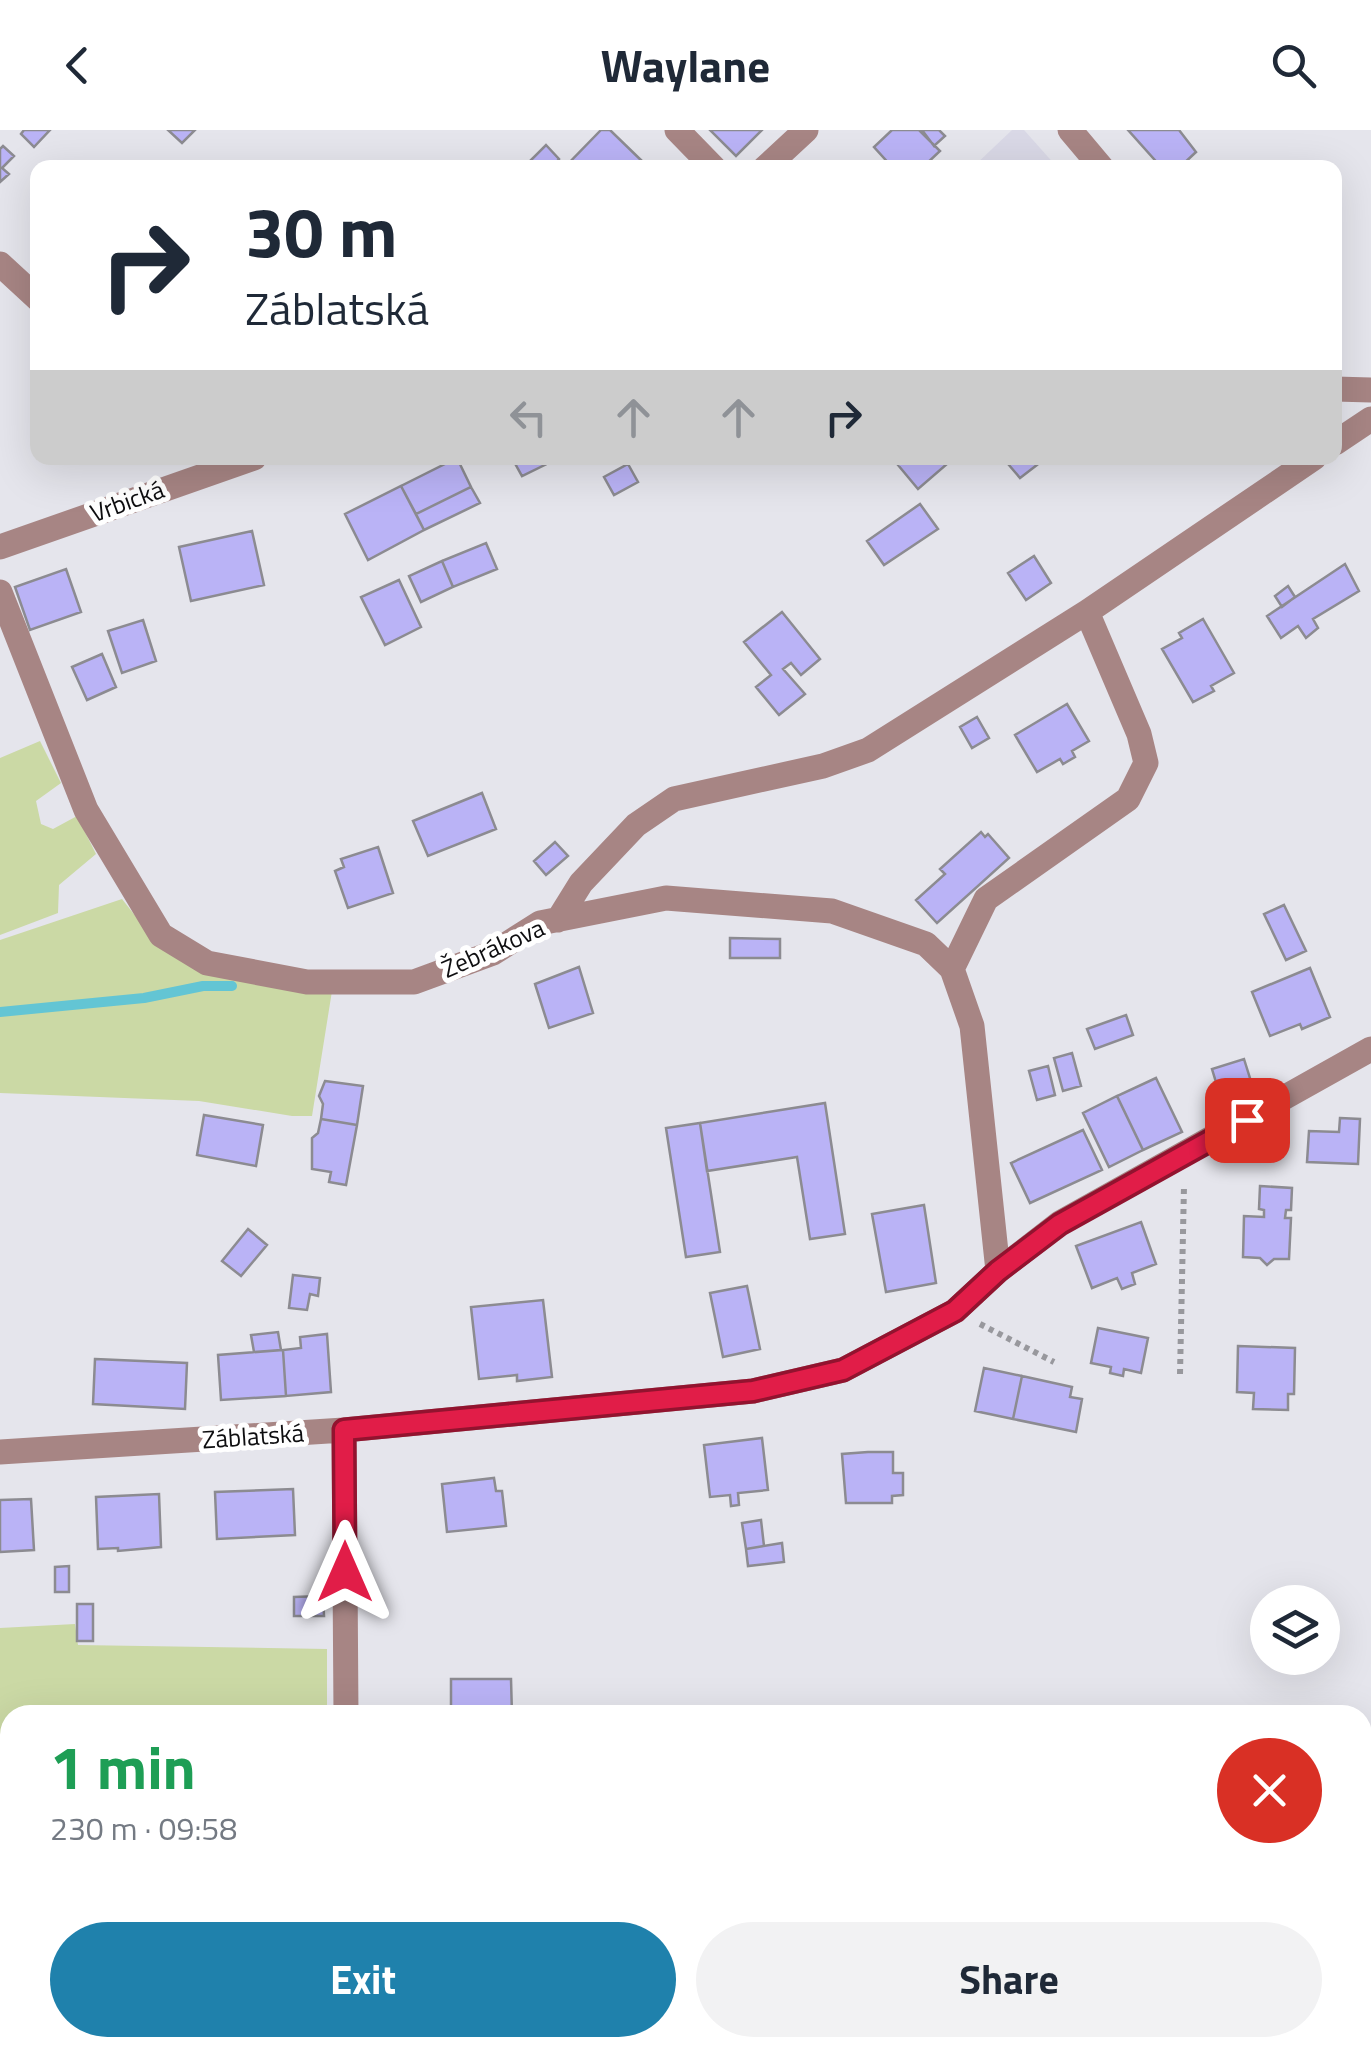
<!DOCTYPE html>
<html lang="en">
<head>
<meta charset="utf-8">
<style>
	body { margin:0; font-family:"Titillium Web",sans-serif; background:#f2f2f3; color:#1f2937; height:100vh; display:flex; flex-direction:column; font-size:38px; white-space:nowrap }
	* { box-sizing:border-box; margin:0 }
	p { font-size:32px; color:#747a83 }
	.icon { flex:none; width:55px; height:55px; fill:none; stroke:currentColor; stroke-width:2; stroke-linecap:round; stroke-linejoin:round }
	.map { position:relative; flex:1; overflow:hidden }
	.details { position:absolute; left:0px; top:1575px; width:1372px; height:352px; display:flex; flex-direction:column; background:#fff; border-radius:30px 30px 0 0; box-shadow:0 10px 40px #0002 }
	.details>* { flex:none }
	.banner { position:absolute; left:30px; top:30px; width:1312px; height:305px; border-radius:20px; box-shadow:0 10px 40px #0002; background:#fff; color:#1f2937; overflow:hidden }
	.fabs { position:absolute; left:1250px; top:1455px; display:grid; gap:20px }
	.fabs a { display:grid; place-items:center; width:90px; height:90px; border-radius:50%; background:#fff; box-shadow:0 10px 40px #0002; font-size:50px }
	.pin { position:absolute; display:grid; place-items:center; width:85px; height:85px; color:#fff; margin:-42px; border-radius:20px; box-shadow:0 5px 15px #0006 }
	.me { position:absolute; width:110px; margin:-55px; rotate:0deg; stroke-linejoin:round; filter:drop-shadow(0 0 8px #0008) }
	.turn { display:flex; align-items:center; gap:35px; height:210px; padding:0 50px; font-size:45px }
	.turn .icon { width:130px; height:130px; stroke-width:2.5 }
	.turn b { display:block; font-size:70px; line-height:85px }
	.lanes { display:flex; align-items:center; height:95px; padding:0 50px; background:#0003; justify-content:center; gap:50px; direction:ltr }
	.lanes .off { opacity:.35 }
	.round { display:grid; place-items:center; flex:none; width:105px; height:105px; border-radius:52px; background:#f2f2f3 }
	.headline { display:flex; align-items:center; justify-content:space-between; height:170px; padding:0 50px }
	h1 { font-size:60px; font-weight:700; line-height:75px; color:#1e9e55 }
	.button { display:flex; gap:20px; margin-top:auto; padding:20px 50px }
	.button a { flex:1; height:115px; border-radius:60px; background:#1f81ac; color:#fff; font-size:40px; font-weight:700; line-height:115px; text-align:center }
	.button a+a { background:#f2f2f3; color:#1f2937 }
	header { display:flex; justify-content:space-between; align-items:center; height:130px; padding:0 50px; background:#fff; font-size:45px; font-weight:700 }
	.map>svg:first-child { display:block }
	.built { fill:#d9d8e6 }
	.green { fill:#cbd9a5 }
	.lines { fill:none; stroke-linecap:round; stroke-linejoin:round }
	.stream { stroke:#63c5d4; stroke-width:10 }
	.building { fill:#bab3f6; stroke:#8c8b91; stroke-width:2.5 }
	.path { stroke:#98989d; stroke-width:6; stroke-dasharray:5 5; stroke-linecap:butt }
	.minor { stroke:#a78584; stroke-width:25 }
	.route-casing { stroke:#92132f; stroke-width:25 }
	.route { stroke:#e11d48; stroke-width:18 }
	.labels { text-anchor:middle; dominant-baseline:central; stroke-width:10; stroke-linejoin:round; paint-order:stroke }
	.street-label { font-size:25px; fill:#0e0e10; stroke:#fff }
</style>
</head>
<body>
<header><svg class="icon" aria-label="back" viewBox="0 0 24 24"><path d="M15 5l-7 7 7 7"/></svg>Waylane<svg class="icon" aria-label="search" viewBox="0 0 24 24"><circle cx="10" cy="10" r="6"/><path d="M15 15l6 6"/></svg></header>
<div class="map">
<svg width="1371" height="1926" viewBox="0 0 1371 1926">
	<rect width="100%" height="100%" fill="#e5e5ec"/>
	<path class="built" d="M1012,0H1024L1057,37H973Z"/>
	<path class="green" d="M40,611L61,653L36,671L41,694L53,699L77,686L96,724L59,755L58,783L0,805V628Z
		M122,769L152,807L332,861L312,986H292L199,971L0,963V810Z
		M75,1494L78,1515L327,1519V1585H10V1918H329V1926H0V1498Z"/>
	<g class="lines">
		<path class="stream" d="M0,882L144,868L203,856H232"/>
	</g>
	<path class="building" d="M24,0H50L34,17L21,4Z
		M168,0H195L182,13Z
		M601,0H610L645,34L642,38H564Z
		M710,0H762L736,26Z
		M892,0H919L940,21L922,38H893L874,17Z
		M922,0H939L945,6L934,16Z
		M1128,0H1179L1196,22L1179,38H1162Z
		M546,15L559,29L551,38H523Z
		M3,16L14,26L2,38L9,44L0,52V19Z
		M457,328L471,357L416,384L401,356Z
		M512,328H559L522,346Z
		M907,328H941L947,334L918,359L898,335Z
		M1003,328H1046L1020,348Z
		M628,334L638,352L614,365L604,347Z
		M401,356L424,400L368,430L345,384Z
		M471,357L480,373L424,400L416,384Z
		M920,374L938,399L884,435L867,411Z
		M252,401L264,455L191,471L179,417Z
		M486,413L497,439L453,457L442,431Z
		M1034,426L1051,453L1026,470L1008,443Z
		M442,431L453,457L421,472L409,446Z
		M1345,434L1359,461L1313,489L1318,498L1306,508L1298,496L1281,508L1267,486Z
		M66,439L81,482L30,500L15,457Z
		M399,450L421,497L385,515L361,467Z
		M1288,456L1295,467L1282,477L1275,466Z
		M782,482L820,529L801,545L791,533L783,539L805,564L779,585L756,557L771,545L744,512Z
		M1203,489L1234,543L1211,556L1214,561L1193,572L1162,519L1182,508L1179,503Z
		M143,490L156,531L122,543L108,501Z
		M102,524L116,557L87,570L72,537Z
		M1067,574L1089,611L1072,621L1075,627L1063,634L1060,629L1037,642L1015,605Z
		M977,587L989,608L972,618L960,597Z
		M482,663L496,699L428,726L413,691Z
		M981,702L985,707L988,704L1009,728L937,793L916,770L945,744L940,739Z
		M555,712L568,726L546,745L534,731Z
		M378,717L393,763L348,778L335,741L344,737L341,729Z
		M1284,775L1306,821L1286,830L1264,784Z
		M730,808L780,809V828H730Z
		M579,837L593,883L549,898L535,854Z
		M1310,838L1330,887L1302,899L1300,894L1270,906L1252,862Z
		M1126,885L1133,905L1095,919L1087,899Z
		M1072,923L1081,956L1063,961L1054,928Z
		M1244,929L1254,961L1222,972L1212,939Z
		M1048,936L1055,965L1037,970L1029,941Z
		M1156,948L1182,1002L1143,1020L1117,966Z
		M325,951L363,956L357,995L321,989L323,974L319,966Z
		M1117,966L1143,1020L1109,1037L1083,983Z
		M825,973L845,1104L810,1109L797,1027L707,1041L700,993Z
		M204,985L263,995L256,1036L197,1025Z
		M1340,988L1360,989L1358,1034L1307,1032L1309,1001L1339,1002Z
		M321,989L357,995L346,1055L329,1052L331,1042L312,1039V1008L318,1003Z
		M700,993L720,1122L686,1127L666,998Z
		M1083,1000L1102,1040L1030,1073L1011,1033Z
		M1260,1056L1292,1058L1291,1080H1286L1285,1088H1291L1289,1129H1274L1267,1135L1260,1128L1243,1127L1244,1086L1264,1087V1080L1259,1079Z
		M924,1075L936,1153L886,1162L872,1084Z
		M1141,1092L1156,1134L1132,1143L1135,1154L1122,1159L1117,1148L1092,1158L1076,1116Z
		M248,1099L267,1115L241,1146L222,1131Z
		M293,1145L320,1148L318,1166L310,1164L307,1180L289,1178Z
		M747,1156L760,1219L723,1227L710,1163Z
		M543,1170L552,1247L517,1251V1245L479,1249L471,1177Z
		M1098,1198L1148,1208L1141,1243L1124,1239L1123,1246L1110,1243L1111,1237L1091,1233Z
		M278,1202L281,1220L254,1222L251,1205Z
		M327,1204L331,1262L286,1266L283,1220L301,1218L300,1207Z
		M1238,1216L1295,1218L1294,1264H1288V1280L1253,1279L1254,1263L1237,1262Z
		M283,1220L286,1266L221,1270L218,1225Z
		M95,1229L187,1233L185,1279L93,1274Z
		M984,1238L1022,1246L1013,1289L975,1281Z
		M1022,1246L1072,1257L1070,1267L1082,1269L1076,1302L1013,1289Z
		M762,1308L768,1360L738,1363L739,1375L731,1376L730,1365L710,1367L704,1315Z
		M868,1322H893V1343H903V1365L892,1366V1373H846L842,1324Z
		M494,1348L496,1361H502L506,1396L447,1402L442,1354Z
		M293,1359L295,1405L217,1409L215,1362Z
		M159,1364L161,1417L118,1421V1418L98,1419L96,1367Z
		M31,1369L34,1420L0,1422V1370Z
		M761,1390L764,1416L746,1419L742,1393Z
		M782,1413L784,1432L748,1436L746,1419Z
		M69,1436V1462H55V1437Z
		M323,1466L324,1486H294V1467Z
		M77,1474H93V1511H77Z
		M451,1549H511L512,1585H451Z
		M478,1918H536V1926H478Z"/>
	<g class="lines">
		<path class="path" d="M980,1194L1054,1232
			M1180,1244L1184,1056"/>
		<path class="minor" d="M677,0L714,38
			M1070,0L1102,38
			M765,38L806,0
			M0,134L38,169
			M1335,259L1371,260
			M1335,313L1371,289
			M0,417L254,328
			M0,462L86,680L161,805L207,833L307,852H414L493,823L540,793L666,768L832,781L926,814L952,839L972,896L998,1141
			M558,790L581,753L636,695L674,669L823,636L868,620L1087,482
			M952,839L986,769L1128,669L1146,633L1139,604L1087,482L1314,328
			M344,1300L346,1585
			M0,1322L344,1300L753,1261L843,1240L955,1181L998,1141L1060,1093L1371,919
			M348,1918V1926"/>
	</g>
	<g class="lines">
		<defs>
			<path id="route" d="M345,1442L344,1300L753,1261L843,1240L955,1181L998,1141L1060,1094L1247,990"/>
		</defs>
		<use href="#route" class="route-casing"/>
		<use href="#route" class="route"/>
	</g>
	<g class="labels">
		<g class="street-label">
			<text transform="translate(127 371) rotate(-20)">Vrbická</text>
			<text transform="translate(493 818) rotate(-24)">Žebrákova</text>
			<text transform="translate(253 1306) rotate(-4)">Záblatská</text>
		</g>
	</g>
</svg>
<div class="fabs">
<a><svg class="icon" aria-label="layers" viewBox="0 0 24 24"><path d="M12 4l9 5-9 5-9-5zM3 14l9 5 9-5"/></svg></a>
</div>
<div class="pin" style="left:1247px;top:990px;background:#d93025"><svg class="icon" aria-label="arrive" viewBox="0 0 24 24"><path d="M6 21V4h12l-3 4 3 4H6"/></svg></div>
<svg class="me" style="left:345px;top:1442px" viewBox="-20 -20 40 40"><path d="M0-17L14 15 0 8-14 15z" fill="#e11d48" stroke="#fff" stroke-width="4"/></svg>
<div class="banner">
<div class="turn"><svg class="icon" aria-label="right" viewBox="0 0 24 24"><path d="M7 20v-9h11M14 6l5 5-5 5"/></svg><div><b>30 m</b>Záblatská</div></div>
<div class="lanes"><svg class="icon off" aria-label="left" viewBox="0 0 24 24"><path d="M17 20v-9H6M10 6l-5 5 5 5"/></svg><svg class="icon off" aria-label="ahead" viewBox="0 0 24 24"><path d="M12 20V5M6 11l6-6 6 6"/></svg><svg class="icon off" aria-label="ahead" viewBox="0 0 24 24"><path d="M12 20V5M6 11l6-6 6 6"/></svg><svg class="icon" aria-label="right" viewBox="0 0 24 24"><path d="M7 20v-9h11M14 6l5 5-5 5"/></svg></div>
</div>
<section class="details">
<div class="headline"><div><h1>1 min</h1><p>230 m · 09:58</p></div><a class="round" style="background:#d93025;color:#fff"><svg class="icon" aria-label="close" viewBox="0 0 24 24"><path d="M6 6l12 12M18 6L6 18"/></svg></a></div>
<div class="button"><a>Exit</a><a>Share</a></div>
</section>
</div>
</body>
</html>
